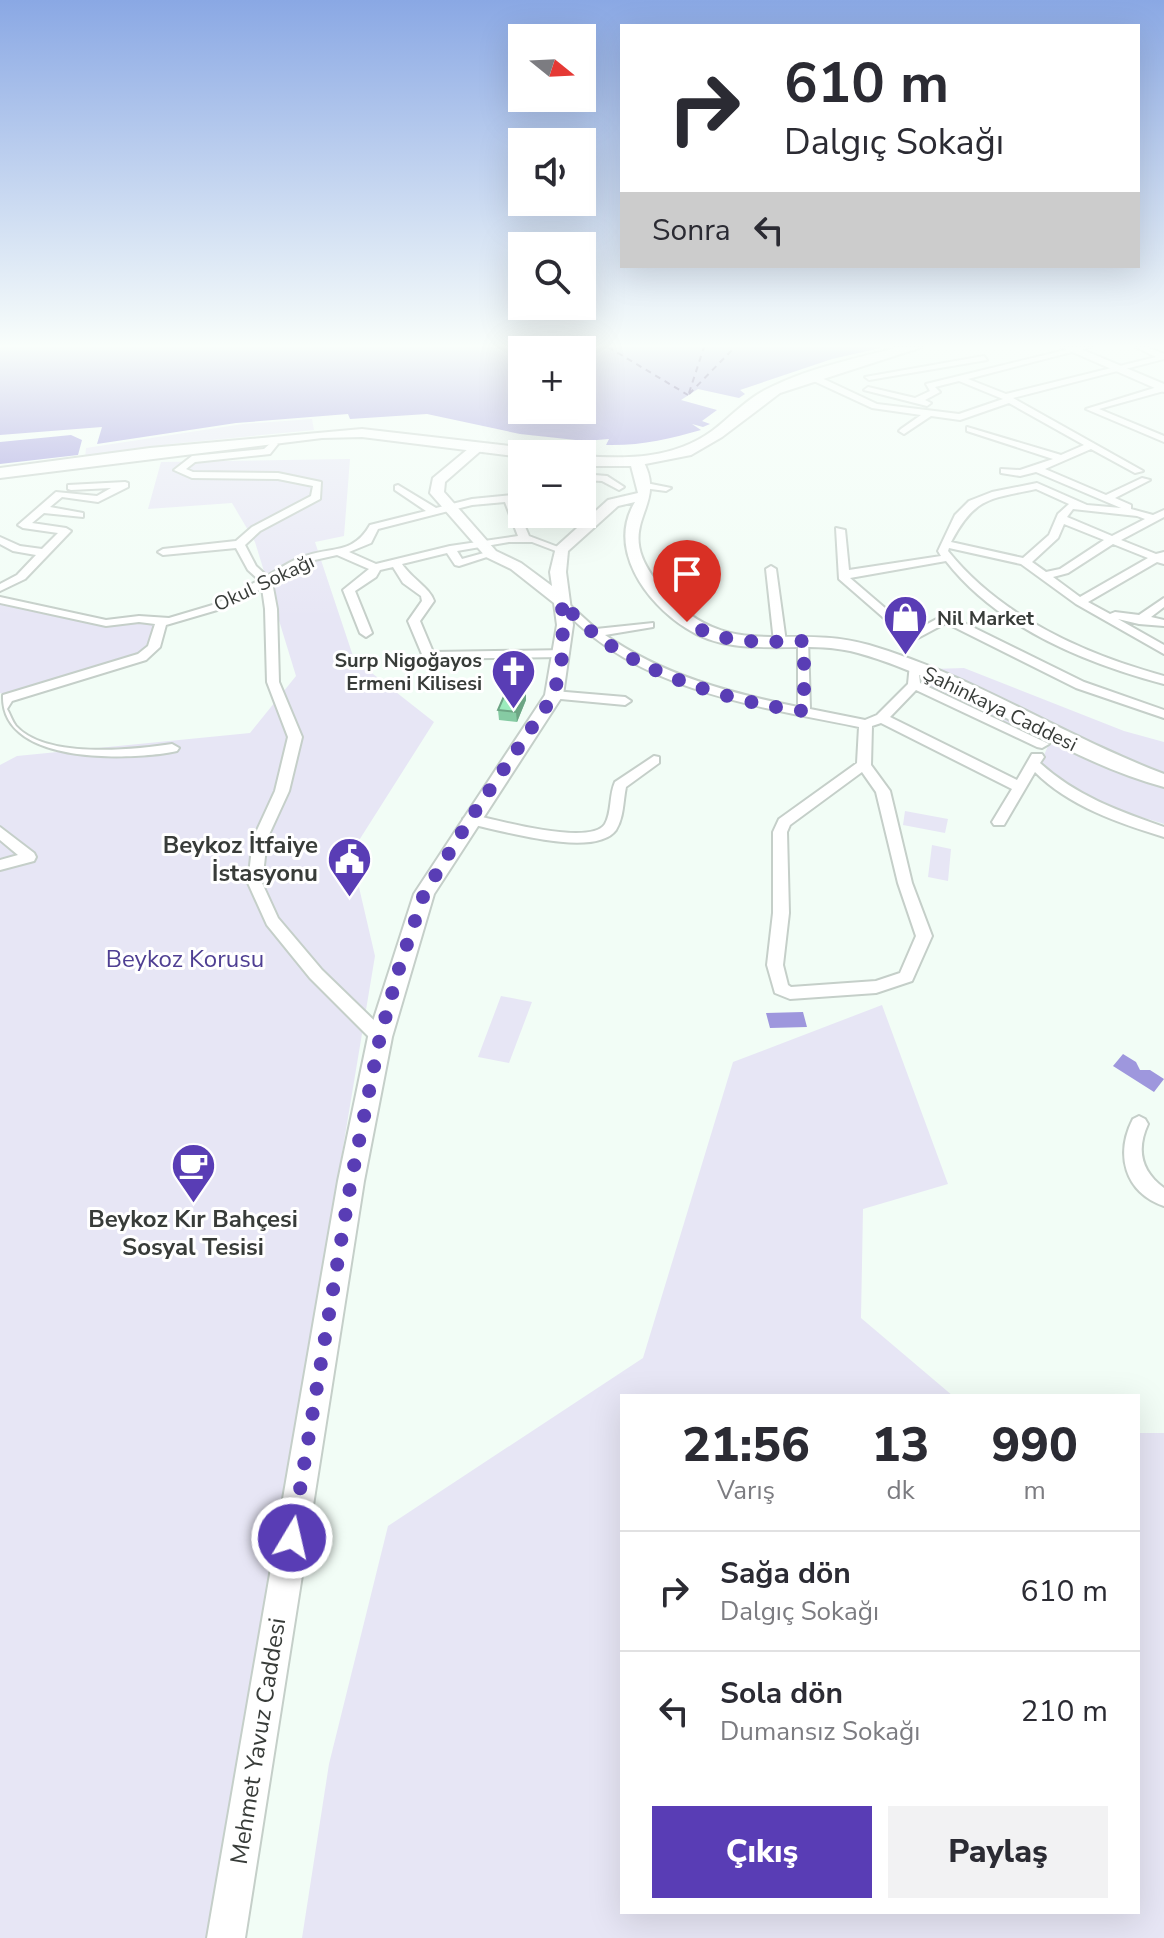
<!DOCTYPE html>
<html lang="tr">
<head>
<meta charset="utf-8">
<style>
	body { margin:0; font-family:"Nunito Sans",sans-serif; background:#f2f2f3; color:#2b2b33; height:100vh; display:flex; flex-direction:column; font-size:30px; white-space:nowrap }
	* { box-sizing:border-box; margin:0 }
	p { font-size:26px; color:#7c7c81 }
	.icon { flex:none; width:44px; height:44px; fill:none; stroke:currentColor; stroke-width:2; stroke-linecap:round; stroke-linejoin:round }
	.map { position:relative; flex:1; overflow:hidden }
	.panel { position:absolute; left:620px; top:1394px; width:520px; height:520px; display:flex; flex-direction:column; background:#fff; border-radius:0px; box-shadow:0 8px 32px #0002 }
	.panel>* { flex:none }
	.banner { position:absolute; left:620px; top:24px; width:520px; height:244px; border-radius:0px; box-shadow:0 8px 32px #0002; background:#fff; color:#2b2b33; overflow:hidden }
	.needle { width:52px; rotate:108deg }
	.fabs { position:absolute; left:508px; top:24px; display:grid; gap:16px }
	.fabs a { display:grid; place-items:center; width:88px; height:88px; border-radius:0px; background:#fff; box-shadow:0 8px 32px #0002; font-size:40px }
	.pin { position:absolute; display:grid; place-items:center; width:68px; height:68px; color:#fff; margin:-82px -34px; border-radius:50% 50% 50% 0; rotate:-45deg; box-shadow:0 0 8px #0007 }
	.pin .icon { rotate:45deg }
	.me { position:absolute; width:88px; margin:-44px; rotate:9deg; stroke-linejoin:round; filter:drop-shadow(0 0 6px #0008) }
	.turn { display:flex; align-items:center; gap:28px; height:168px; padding:0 32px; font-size:36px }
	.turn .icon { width:104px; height:104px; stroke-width:2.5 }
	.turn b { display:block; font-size:56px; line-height:68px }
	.then { display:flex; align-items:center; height:76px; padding:0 32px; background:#0003; gap:16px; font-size:30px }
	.eta { display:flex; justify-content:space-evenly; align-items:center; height:136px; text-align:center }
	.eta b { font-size:48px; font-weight:800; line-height:56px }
	.button { display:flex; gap:16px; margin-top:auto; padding:16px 32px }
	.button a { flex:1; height:92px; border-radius:0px; background:#593db5; color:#fff; font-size:32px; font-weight:800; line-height:92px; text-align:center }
	.button a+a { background:#f2f2f3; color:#2b2b33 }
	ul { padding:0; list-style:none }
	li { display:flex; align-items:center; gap:24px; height:120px; padding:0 32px; border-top:2px solid #e1e1e2 }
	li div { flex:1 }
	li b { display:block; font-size:30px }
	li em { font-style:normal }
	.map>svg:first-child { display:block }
	.green { fill:#e7e6f5 }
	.water { fill:#9e97dd; fill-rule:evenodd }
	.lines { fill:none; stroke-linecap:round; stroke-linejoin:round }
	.ferry { stroke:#2f186a; stroke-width:2; stroke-dasharray:6 5; stroke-linecap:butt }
	.street-casing { stroke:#c5cfc9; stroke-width:4 }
	.secondary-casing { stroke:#c5cfc9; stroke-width:4 }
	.primary-casing { stroke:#c5cfc9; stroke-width:4 }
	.street { fill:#fff; fill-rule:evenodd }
	.secondary { fill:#fff; fill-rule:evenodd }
	.primary { fill:#fff; fill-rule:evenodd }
	.wall { fill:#86cba3 }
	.shaded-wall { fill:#6da584 }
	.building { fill:#9cecbd; stroke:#6da584; stroke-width:2 }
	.route { stroke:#593db5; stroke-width:14; stroke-dasharray:0 25.2 }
	.labels { text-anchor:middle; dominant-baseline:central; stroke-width:6; stroke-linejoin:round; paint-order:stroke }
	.far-street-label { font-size:20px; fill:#383c39; stroke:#fff }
	.far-poi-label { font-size:20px; font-weight:bold; fill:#383c39; stroke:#fff; text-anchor:start }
	.poi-label { font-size:24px; font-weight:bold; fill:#383c39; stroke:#fff; text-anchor:end }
	.park-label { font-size:24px; fill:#4f3f93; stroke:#fff }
	.street-label { font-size:24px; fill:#383c39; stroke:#fff }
</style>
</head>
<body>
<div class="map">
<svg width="1164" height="1938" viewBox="0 0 1164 1938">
	<rect width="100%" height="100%" fill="#f2fdf6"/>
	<path class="green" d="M312,419L314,430L171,444L85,458L86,448L243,424Z
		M350,459L344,536L315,542L354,659L434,722L351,853L375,956L211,1938H0V765L17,756L250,733L296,676L255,542L232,503L148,509L161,462Z
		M4,603L106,624L138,620L159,625L153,647L141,657L8,696L0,693V605Z
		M964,668L1124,731L1164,742V824C1128,812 1059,798 1041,762L1048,746L1068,737L933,669Z
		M917,673L1039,731V735C1017,737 928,692 917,673Z
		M905,811L948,819L945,833L903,825Z
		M932,845L951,849L948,881L928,877Z
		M501,996L532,1002L509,1063L478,1057Z
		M882,1005L948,1184L863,1209L861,1318L953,1396H622V1912H1138V1433H1164V1938H302L329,1764L388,1526L643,1358L733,1062Z"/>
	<path class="water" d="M0,347H885L832,359L740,390L745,394L739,398L698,389L681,400L717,410L702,421L710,424L703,427L692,424L701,430C669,439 640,446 606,445L609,439L585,441L520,434L427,414L350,419L348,414L236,423L97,444L102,427L0,435ZM522,350H582V410H522Z
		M71,435L82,440L78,455L0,464V442Z
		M803,1012L807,1027L770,1028L766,1013Z
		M1123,1054L1136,1062L1140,1070H1150L1164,1079L1154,1092L1113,1066Z"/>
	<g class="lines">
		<path class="ferry" d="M608,347L688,395
			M689,393L704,347
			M689,394L735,347"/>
		<defs>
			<path id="street" d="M1078,347H1091L968,379L1006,394L1156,357L1136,347H1147L1164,354V359L1013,398L1143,471L1135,473L1091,449L1045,469L1106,495L1142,478L1150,480L1115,498L1131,505V509L1153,515L1164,510V517L1121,540L1156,554L1164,552V564L1157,562L1088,602L1110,614L1115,612L1139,615L1164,598V607L1151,617L1164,620V626L1139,624L1118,619L1164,645V654L1076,604L1021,564L949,548L948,551C1001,617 1084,654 1164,676V684C1085,663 997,627 946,561L850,578L913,632L942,616H950L1084,682L1164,710V718L1076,688L946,623L916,639H908L839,579L836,528L845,530L849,570L941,556L938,551L955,515L969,501L992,492L1037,483L1087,505L1121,508L1036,472L1020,476L1001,473V469L1020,470L1053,459L967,431V427L1061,455L1084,445L1009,403L960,420L931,416L904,434L899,431L901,429L921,415L872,408L805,377V373H811L877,404L959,414L1003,399L959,381L935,387L940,392L925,400L931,403L927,406L864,390L868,387L915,398L930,391L926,384ZM1036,489L1069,504L1058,514L1049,535L1023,558L951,542C975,497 989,499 1036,489ZM1073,509L1137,516L1145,519L1112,536L1067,517ZM1064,524L1104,540L1060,569L1046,572L1032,562L1058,538ZM1113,544L1148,558L1080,597L1053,577L1068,573Z
				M984,356L987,360L869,380L865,377Z
				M1164,385V391L1099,409L1164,436V442L1086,409Z
				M273,441L278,444L270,454L195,462L186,469L193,472L278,473L321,482L320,499L260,531L245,545L256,566L267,576C279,569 290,561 302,557C332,546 353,555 370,525L426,511L395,490V486L398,485L436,508L472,499L522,494V500L514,501L529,536L566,550L561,553L532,542H509L457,551L462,559L491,551L496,554L459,566L455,565L447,553L402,564C412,579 430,588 434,601L420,621L433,652L567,650L569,653L563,657L424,659L408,621L422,601L421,596L403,583L393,567L380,570L376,577L355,591L372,633L366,637L360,633L343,590L369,569L337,555L310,561L272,582L277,609L279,682L302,737L289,791L267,839L262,883L278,918L322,970L386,1032L388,1037L386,1042H374L310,978L267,925L248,883L253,839L275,791L288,737L267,682L265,609L262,588L224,608L166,625L160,647L146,660L12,701L7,709C10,714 12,721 16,726C46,759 132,750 172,744L179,748L177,751C142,759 0,769 3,695L138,654L148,646L155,624L139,622L106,626L0,603V597L106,620L139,616L169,618L216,604L259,580L248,570L236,548L163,555L158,552L163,549L236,541L252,527L311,496L313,486L278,479L192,478L174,470L192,456L264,449ZM505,502L518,536L450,546L376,564L349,552L371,543L378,529L472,505Z
				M582,474L607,476L624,487L619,490L602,481L582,480Z
				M125,482L128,483V487L98,502L62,497L50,507L83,513V517L44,513L32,523L66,528L71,531L25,579L0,591V584L17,575L36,555L13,551L0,544V537L20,546L42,549L58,533L23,528L18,525L56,492L97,496L111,488L71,490L68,489V485Z
				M646,483L671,488L666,491L643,488L641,486Z
				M771,566L776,569L786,642L780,646L774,642L766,569Z
				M562,598L596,629L653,623V627L605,635C662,675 729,693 798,707V641L800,638H808L810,709L865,720L877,715L908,684L910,664H918L920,683L1049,744L1042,748L1037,747L916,690L890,717L1017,780L1032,754H1042L1044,757L1040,763C1076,796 1119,811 1164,827V837C1118,823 1069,806 1035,772L1004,825H994L992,822L1012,789L881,723L872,726L871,765L890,791L912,883L932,936L912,981L876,993L790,999L775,993L767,965L773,913V832L779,819L857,763L859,727C753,705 630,690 556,601ZM862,772L876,792L898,883L916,936L900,973L876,981L791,987L788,985L783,965L789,913L787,832L790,825Z
				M554,691L625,697L631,701L625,705L550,698V692Z
				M654,756L659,757V763L626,787C623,801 624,817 616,830C595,859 500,830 470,824L463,819L470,814C493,819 590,847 605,824C612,812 609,795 615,782Z
				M0,827L34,853L36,857L34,861L0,870V860L18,855L0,840Z
				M1139,1116L1145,1119L1148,1124C1136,1150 1141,1171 1164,1188V1206C1124,1192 1115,1154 1133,1119Z"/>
			<path id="secondary" d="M1061,347H1076L1164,384V392Z
				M474,444L485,447L445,482L444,492L496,551L521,563L552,586L550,572L556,547L608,500L638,493L630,462L642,459C671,509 610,522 657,582C724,667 783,621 869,645C972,675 1064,736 1164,774V787C1056,758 966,683 858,653C803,637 737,662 686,628C645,602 607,548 635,502L618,506L568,551L566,572L573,625L563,695L434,894L392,1037L364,1181L245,1938H207L338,1181L368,1037L414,894L545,695L557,625L554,603L511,569L486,557L430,493L433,478Z"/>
			<path id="primary" d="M900,347H922L780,393L722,437L691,455L635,466H582V456C628,459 673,459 712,431C732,416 748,397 771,387C812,367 857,358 900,347Z
				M362,429L535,449L543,454H522V457L362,437L322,438L0,478V468L150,448Z"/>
		</defs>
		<use href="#street" class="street-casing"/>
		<use href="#secondary" class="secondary-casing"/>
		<use href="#primary" class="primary-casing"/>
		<use href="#street" class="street"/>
		<use href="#secondary" class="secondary"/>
		<use href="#primary" class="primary"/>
	</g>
	<path class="wall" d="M526,690V700L517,722L499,720L498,710Z"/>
	<path class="shaded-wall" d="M526,690V700L517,722L516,712Z"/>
	<path class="building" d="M508,687L526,690L516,712L498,710Z"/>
	<linearGradient id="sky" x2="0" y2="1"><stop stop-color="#8aa8e4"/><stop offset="0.56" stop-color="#f9fefb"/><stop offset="1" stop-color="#f9fefb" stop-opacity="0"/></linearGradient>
	<rect width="1164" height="618" fill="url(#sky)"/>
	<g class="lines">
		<path class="route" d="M292,1538L351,1181L380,1037L400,965L424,894L470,819L554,695L563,653L562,601C611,667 726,702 804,711V641C763,642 722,645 687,622"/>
	</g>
	<defs>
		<symbol id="shop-pin" viewBox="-11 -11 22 30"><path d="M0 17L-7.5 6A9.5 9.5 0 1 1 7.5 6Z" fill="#593db5" stroke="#fff"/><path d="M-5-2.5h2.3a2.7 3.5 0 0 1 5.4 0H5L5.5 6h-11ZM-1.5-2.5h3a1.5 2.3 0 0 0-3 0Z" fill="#fff"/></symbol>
		<symbol id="church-pin" viewBox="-11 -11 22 30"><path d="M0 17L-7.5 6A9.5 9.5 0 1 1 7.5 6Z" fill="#593db5" stroke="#fff"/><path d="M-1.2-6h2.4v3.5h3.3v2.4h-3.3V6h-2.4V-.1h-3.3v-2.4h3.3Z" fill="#fff"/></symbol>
		<symbol id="civic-pin" viewBox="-11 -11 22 30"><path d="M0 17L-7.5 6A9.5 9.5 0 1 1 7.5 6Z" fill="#593db5" stroke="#fff"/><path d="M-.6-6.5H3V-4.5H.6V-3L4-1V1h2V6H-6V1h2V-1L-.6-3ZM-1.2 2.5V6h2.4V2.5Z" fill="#fff"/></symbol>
		<symbol id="cafe-pin" viewBox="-11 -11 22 30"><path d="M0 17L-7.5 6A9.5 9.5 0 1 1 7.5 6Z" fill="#593db5" stroke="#fff"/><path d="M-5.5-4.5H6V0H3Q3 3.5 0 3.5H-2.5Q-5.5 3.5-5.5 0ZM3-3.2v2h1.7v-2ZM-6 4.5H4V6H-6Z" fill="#fff"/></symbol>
	</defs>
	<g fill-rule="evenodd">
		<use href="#shop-pin" x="880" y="592" width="51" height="69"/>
		<use href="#church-pin" x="488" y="646" width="51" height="69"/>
		<use href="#civic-pin" x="324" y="834" width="51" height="69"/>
		<use href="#cafe-pin" x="168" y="1140" width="51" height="69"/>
	</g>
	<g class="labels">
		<g class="far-street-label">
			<text transform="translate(264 583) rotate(-25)">Okul Sokağı</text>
			<text transform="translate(1000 709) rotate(26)">Şahinkaya Caddesi</text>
		</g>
		<g class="far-poi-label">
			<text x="937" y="618">Nil Market</text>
			<text x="482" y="660" text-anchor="end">Surp Nigoğayos<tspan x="482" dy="23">Ermeni Kilisesi</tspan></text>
		</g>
		<g class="poi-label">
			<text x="318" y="845">Beykoz İtfaiye<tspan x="318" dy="28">İstasyonu</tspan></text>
			<text x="193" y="1219" text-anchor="middle">Beykoz Kır Bahçesi<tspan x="193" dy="28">Sosyal Tesisi</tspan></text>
		</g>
		<g class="park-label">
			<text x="185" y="959">Beykoz Korusu</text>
		</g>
		<g class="street-label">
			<text transform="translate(258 1741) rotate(-81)">Mehmet Yavuz Caddesi</text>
		</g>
	</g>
</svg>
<div class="fabs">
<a><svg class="needle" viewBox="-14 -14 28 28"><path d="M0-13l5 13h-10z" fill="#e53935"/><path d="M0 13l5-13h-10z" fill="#7c7c81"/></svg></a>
<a><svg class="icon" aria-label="sound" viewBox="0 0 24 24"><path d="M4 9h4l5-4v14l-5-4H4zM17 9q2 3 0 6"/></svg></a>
<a><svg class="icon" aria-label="search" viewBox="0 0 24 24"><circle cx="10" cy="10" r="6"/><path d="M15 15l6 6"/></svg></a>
<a>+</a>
<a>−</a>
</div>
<div class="pin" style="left:687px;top:622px;background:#d93025"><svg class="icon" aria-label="arrive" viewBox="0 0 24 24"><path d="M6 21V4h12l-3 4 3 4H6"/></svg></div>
<svg class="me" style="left:292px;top:1538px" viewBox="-20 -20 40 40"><circle r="17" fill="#593db5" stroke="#fff" stroke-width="3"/><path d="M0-11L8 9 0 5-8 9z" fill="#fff"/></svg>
<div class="banner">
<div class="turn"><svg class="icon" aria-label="right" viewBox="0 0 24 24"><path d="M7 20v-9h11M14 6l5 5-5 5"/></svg><div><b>610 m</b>Dalgıç Sokağı</div></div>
<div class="then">Sonra<svg class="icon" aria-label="left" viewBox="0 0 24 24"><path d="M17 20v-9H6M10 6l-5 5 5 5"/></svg></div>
</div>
<section class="panel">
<div class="eta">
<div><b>21:56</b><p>Varış</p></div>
<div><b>13</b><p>dk</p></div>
<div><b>990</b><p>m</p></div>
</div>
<ul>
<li><svg class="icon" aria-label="right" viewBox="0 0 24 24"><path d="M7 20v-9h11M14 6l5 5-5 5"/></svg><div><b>Sağa dön</b><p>Dalgıç Sokağı</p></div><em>610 m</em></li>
<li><svg class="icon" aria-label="left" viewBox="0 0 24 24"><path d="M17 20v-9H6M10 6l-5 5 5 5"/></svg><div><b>Sola dön</b><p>Dumansız Sokağı</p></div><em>210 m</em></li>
</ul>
<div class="button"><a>Çıkış</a><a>Paylaş</a></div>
</section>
</div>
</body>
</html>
